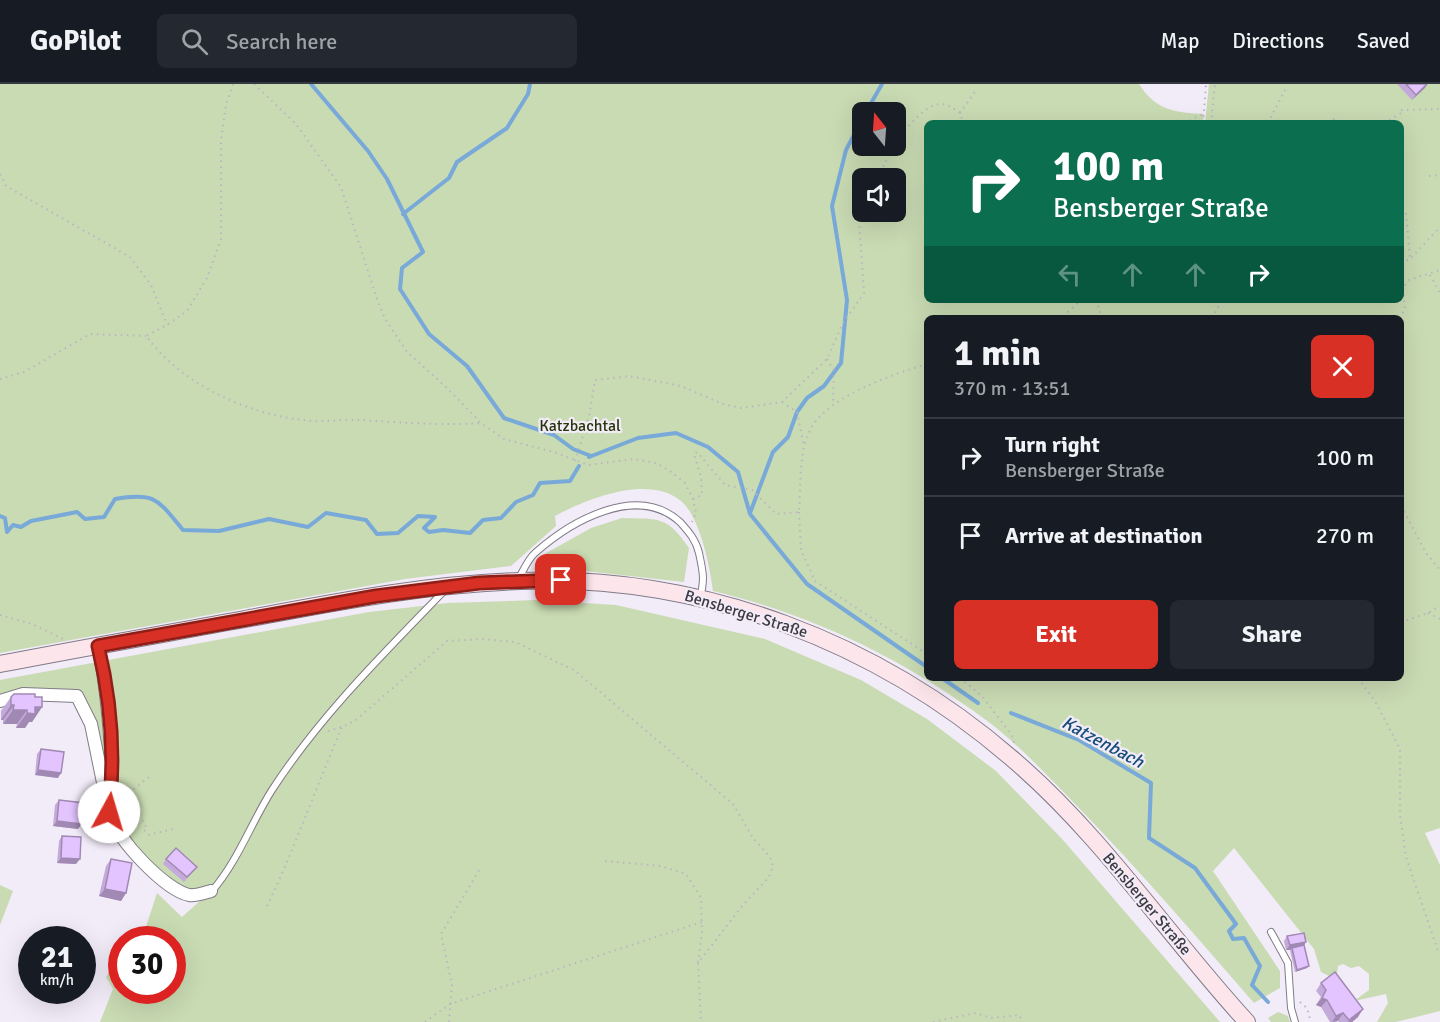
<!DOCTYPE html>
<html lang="en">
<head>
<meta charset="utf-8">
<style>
	body { margin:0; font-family:Signika,sans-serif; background:#242831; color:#f1f3f6; height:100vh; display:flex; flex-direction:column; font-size:22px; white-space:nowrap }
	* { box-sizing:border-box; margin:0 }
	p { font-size:20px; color:#9ea1a6 }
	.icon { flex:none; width:33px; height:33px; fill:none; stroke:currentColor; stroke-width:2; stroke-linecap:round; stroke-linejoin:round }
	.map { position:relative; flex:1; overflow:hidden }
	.details { position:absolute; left:924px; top:231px; width:480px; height:366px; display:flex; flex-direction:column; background:#171b24; border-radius:9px; box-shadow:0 6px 24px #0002 }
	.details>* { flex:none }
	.banner { position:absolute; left:924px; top:36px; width:480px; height:183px; border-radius:9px; box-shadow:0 6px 24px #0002; background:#0b6e4f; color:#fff; overflow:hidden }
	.needle { width:39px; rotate:343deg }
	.fabs { position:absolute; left:852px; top:18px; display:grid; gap:12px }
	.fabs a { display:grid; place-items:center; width:54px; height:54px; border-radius:9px; background:#171b24; box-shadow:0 6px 24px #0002; font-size:30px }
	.speed { position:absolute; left:18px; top:842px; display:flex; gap:12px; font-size:30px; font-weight:700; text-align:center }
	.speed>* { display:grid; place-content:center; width:78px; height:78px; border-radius:50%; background:#171b24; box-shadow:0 6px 24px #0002; line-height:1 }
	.speed small { font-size:15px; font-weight:400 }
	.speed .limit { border:9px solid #d22; background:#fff; color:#111 }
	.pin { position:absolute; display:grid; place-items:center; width:51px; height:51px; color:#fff; margin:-26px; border-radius:12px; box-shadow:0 3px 9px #0006 }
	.me { position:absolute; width:66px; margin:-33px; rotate:6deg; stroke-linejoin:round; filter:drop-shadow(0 0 4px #0008) }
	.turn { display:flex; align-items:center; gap:21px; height:126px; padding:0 30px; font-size:27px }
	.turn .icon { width:78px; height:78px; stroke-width:2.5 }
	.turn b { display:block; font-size:42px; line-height:51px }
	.lanes { display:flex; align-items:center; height:57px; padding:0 30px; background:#0003; justify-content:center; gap:30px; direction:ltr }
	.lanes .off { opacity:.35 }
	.round { display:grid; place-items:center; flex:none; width:63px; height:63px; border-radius:9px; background:#242831 }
	.summary { display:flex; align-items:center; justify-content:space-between; height:102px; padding:0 30px }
	h1 { font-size:36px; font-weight:700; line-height:45px }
	.primary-button { display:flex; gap:12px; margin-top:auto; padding:12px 30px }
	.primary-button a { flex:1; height:69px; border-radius:9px; background:#d93025; color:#fff; font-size:24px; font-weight:700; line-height:69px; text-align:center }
	.primary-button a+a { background:#242831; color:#f1f3f6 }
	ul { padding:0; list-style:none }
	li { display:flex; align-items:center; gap:18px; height:78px; padding:0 30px; border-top:2px solid #363941 }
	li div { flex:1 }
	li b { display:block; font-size:22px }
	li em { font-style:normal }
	header { display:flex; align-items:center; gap:36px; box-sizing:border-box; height:84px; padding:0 30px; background:#171b24; border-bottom:2px solid #363941 }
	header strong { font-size:28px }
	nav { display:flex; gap:33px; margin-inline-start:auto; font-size:21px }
	.search { width:420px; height:54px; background:#242831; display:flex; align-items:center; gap:15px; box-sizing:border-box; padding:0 21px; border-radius:9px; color:#9ea1a6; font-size:22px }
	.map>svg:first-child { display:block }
	.green { fill:#c9dbb3; fill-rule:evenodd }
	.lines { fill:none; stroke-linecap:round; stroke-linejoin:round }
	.stream { stroke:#78a9d8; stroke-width:4 }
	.lane-casing { stroke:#817b87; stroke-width:8 }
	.street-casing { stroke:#817b87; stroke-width:14 }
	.secondary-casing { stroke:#817b87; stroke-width:18 }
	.path { stroke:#bbb5c0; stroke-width:2; stroke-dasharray:1.5 4.5; stroke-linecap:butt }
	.lane { stroke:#fff; stroke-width:6 }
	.street { stroke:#fff; stroke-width:12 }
	.secondary { stroke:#fce6ec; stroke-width:16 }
	.wall { fill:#c4a9db }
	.shaded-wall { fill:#a089b2 }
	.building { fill:#e4c4ff; stroke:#a089b2; stroke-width:1.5 }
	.route-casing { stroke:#8d1f18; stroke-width:15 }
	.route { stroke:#d93025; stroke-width:10 }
	.labels { text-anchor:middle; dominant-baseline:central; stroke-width:4.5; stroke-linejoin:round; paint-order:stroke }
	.park-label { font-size:16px; fill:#273609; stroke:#f2ebf8 }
	.street-label { font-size:16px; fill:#3d3a40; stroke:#f2ebf8 }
	.water-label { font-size:18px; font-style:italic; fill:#164c79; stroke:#f2ebf8 }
</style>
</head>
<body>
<header>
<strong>GoPilot</strong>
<div class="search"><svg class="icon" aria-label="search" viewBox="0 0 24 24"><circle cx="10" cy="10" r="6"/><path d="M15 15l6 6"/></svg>Search here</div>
<nav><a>Map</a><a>Directions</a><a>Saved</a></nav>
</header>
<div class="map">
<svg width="1440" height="938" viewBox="0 0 1440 938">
	<rect width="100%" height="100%" fill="#f2ebf8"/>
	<path class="green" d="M0,0H1139C1155,26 1176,29 1204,30L1203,39H927V216H1401V39H1205L1209,0H1440V744L1425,749L1440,781V927L1396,938H1377L1388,919L1386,910L1354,917L1369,906V890L1359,882L1351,884L1343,880L1338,882L1337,890L1329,892L1321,888L1314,865L1234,764L1213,787L1280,887V904L1254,919C1196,852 1139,786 1078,723C1049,693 1019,661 986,636C903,575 813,531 713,507C710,483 700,433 681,417C648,390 587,415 555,432L556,442L511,482L405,495L0,569ZM862,28H896V62H862ZM862,94H896V128H862ZM927,234H1401V594H927Z
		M622,434C660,435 667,432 689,464L684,498L585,487L534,485L541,472L591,444Z
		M536,516L616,521L765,555L861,596L927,635L996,687L1063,756L1220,938H100L113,905L106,893L121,868L122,906H172V855H129L132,850L143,852L157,809L182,833L210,808L188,811L122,753L77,612L0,617V596L369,528L448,519Z
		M0,801L13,807L0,841Z
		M1278,928L1288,932L1290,938H1271L1268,934Z"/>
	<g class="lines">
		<path class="stream" d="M311,0L368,67L387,95L423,168L402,184L400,205L429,250L467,282L504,334L554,351L573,365L591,372
			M866,28L882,0
			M403,130L449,94L457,78L507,44L528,10L530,0
			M589,373L638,354L676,349L708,363L738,388L750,430L807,500L927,583
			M750,429L773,368L788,353L797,328L807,314L824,302L841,279L847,216L832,122L846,66L862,36
			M0,432L5,434L7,448L13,441L21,443L31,437L77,428L85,435L104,433L115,415C156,408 158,416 183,446L219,447L269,435L308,443L326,429L366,436L377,450L398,449L418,432L435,433L424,444L429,448L443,446L470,449L483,436L501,434L516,418L533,411L540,399L570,397L579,382
			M942,594L978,619
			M1011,629L1079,656L1151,699L1149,754L1195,784L1236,840L1229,847L1233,855L1244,854L1260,882L1252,901L1268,918"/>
		<defs>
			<path id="lane" d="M518,496C523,487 528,475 535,469C571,437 637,399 680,438C689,448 696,456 699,469C703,488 705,495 700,514
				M212,807C238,777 251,739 272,706C320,632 384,569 445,506
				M1271,848L1288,879L1291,924L1295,938"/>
			<path id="street" d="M98,562C107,602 110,644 112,685C113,699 106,717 110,731C116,754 165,806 189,811C196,812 204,809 211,807
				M0,617L23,610L77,612L91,640L107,718"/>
			<path id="secondary" d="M0,580C82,564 163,550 245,535C336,518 427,500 520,497C702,490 879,558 1016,678C1104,754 1169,853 1247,938"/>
		</defs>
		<use href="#lane" class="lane-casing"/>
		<use href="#street" class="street-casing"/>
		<use href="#secondary" class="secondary-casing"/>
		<path class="path" d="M233,0L226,21L221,57V155L207,194L187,227L167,241L146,252C182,300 244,329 303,336C321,339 340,335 358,336C399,338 440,342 481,339
			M254,0L296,40L341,103L376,212L385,235L407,268L446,303L481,339L504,355L554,368L588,381L634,375L656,379L670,387L685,399L693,415L696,429L692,438
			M1401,26L1440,25
			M960,29L977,5
			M1333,35L1347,39
			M1184,39L1203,30
			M1203,39L1206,0
			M1211,39L1215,0
			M1268,39L1287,2
			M1384,39L1403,28
			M0,90L6,102L130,173L151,201L167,241
			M1429,92L1440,91
			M879,94C885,73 918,17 944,20C949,21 956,26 960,29L963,39
			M1406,129L1410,174
			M1401,179L1410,175L1440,143
			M1430,191L1440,209
			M1401,206L1409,196L1440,186
			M1096,216L1102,234
			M1067,234V229L1081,216
			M1212,234L1222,216
			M1399,234L1405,226L1403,206
			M827,275L834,287L833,320
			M0,295L24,288L90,250L146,252
			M782,318L797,328L804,363
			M575,377L589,333L595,296L629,292L681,302L723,320L741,324L782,318L827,275L843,239L864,209L858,120L862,118
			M693,415L702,411L701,393L694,370L697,368L725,401L752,406L776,430L799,428C801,401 798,364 813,341C833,311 893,290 927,280
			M1401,422L1426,469L1440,486
			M799,428L801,466L815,497L927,570
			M1428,529L1440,535
			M0,531L32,540L63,555
			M1401,538L1428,529L1440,522
			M960,594L982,612L1013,653L1014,659
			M1358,594L1375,617L1400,665V731L1406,773L1438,867H1440
			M328,647L342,643L356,636L447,557L482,555L515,558L574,586L733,720L753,754L770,773L773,782L769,793L743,821L698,879L701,938
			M144,747L147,745L132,716V706L149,693
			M148,751L177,744
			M605,777L661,782L686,790L701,814L702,848L698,879
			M267,822C295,764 316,703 342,643
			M1300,918L1307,924L1311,938
			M425,938L450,920L702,838
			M449,938L452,901L441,850L481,783
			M933,938L976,929L991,934L1019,931L1023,938"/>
		<use href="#lane" class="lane"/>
		<use href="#street" class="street"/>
		<use href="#secondary" class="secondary"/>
	</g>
	<path class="wall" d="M1397,0H1427L1412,16Z
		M11,613H35L42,623L32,638H29L25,644H16L17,640H3V636H1V627Z
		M41,665L58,694L35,691L37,670Z
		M59,716L78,745L53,742L55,721Z
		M62,752L76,780L57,779L59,757Z
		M111,775L126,809L121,817L99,812L106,782Z
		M166,775L197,783L184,798L163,780Z
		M1287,852L1304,861L1307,884L1295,888L1290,866H1286L1284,857Z
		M1321,899L1358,933L1352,938H1339L1338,937L1335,938H1330L1321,923L1316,921L1321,913L1316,907Z"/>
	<path class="shaded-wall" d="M1427,0L1425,4L1412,16L1416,11Z
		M11,621H14L3,636H1Z
		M35,623H42L32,638H29L25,644H16L27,629Z
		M13,626H27L17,640H3Z
		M38,686L61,689L58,694L35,691Z
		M57,737L82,740L78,745L53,742Z
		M61,774L80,775L76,780L57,779Z
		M105,805L126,809L121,817L99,812Z
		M1306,858L1303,863L1292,864L1290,866H1286L1290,861Z
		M1309,882L1307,884L1295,888L1297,886Z
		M1322,914L1327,916L1321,923L1316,921Z
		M1363,925L1358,933L1352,938H1348Z
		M1343,929L1338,937L1332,938L1336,932Z"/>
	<path class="building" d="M1406,0H1427L1416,11Z
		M14,610H35V613H42V623H35V630L27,629V626H13L14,621H11V613Z
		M41,665L64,668L61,689L38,686Z
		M59,716L84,719L82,740L57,737Z
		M62,752L81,753L80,775L61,774Z
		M176,764L197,783L187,793L166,775Z
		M111,775L132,779L126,809L105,805Z
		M1304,849L1306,858L1290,861L1287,852Z
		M1304,861L1309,882L1297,886L1292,864Z
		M1335,888L1363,925L1349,936L1343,929L1336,932L1327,916L1322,914L1326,906L1321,899Z"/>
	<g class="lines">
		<defs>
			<path id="route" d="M109,728C115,674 111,615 98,562L376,512L479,499L561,496"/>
		</defs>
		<use href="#route" class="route-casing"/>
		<use href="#route" class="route"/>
	</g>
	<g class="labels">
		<g class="park-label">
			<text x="580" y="342">Katzbachtal</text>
		</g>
		<g class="street-label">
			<text transform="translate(746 530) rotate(17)">Bensberger Straße</text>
			<text transform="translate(1147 820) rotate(50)">Bensberger Straße</text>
		</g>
		<g class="water-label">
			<text transform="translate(1103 658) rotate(28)">Katzenbach</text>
		</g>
	</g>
</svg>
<div class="fabs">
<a><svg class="needle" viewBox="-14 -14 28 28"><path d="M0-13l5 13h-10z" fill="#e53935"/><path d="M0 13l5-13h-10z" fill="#9ea1a6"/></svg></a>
<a><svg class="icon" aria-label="sound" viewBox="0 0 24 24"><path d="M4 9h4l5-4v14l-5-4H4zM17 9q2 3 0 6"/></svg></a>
</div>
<div class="speed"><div>21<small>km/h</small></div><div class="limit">30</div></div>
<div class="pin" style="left:561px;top:496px;background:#d93025"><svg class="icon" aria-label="arrive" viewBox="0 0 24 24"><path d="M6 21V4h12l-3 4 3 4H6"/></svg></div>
<svg class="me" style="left:109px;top:728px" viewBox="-20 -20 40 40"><circle r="19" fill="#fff"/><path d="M0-13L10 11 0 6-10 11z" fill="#d93025"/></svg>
<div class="banner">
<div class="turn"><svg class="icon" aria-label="right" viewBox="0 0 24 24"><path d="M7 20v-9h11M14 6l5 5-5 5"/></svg><div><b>100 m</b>Bensberger Straße</div></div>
<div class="lanes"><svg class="icon off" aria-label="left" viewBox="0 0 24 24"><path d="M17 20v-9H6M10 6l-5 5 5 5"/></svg><svg class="icon off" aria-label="ahead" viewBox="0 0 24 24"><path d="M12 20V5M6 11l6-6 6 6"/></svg><svg class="icon off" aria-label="ahead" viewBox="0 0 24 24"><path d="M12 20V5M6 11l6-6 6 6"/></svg><svg class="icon" aria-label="right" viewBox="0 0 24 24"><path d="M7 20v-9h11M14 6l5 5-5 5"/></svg></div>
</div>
<section class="details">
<div class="summary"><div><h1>1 min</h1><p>370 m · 13:51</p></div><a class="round" style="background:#d93025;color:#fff"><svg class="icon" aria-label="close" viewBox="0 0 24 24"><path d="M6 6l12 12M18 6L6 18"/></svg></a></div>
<ul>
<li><svg class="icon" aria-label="right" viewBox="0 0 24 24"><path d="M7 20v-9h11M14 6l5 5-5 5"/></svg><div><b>Turn right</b><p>Bensberger Straße</p></div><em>100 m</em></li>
<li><svg class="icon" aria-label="arrive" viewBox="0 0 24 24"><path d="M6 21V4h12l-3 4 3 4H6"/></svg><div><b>Arrive at destination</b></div><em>270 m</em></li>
</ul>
<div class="primary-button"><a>Exit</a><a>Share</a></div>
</section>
</div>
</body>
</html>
